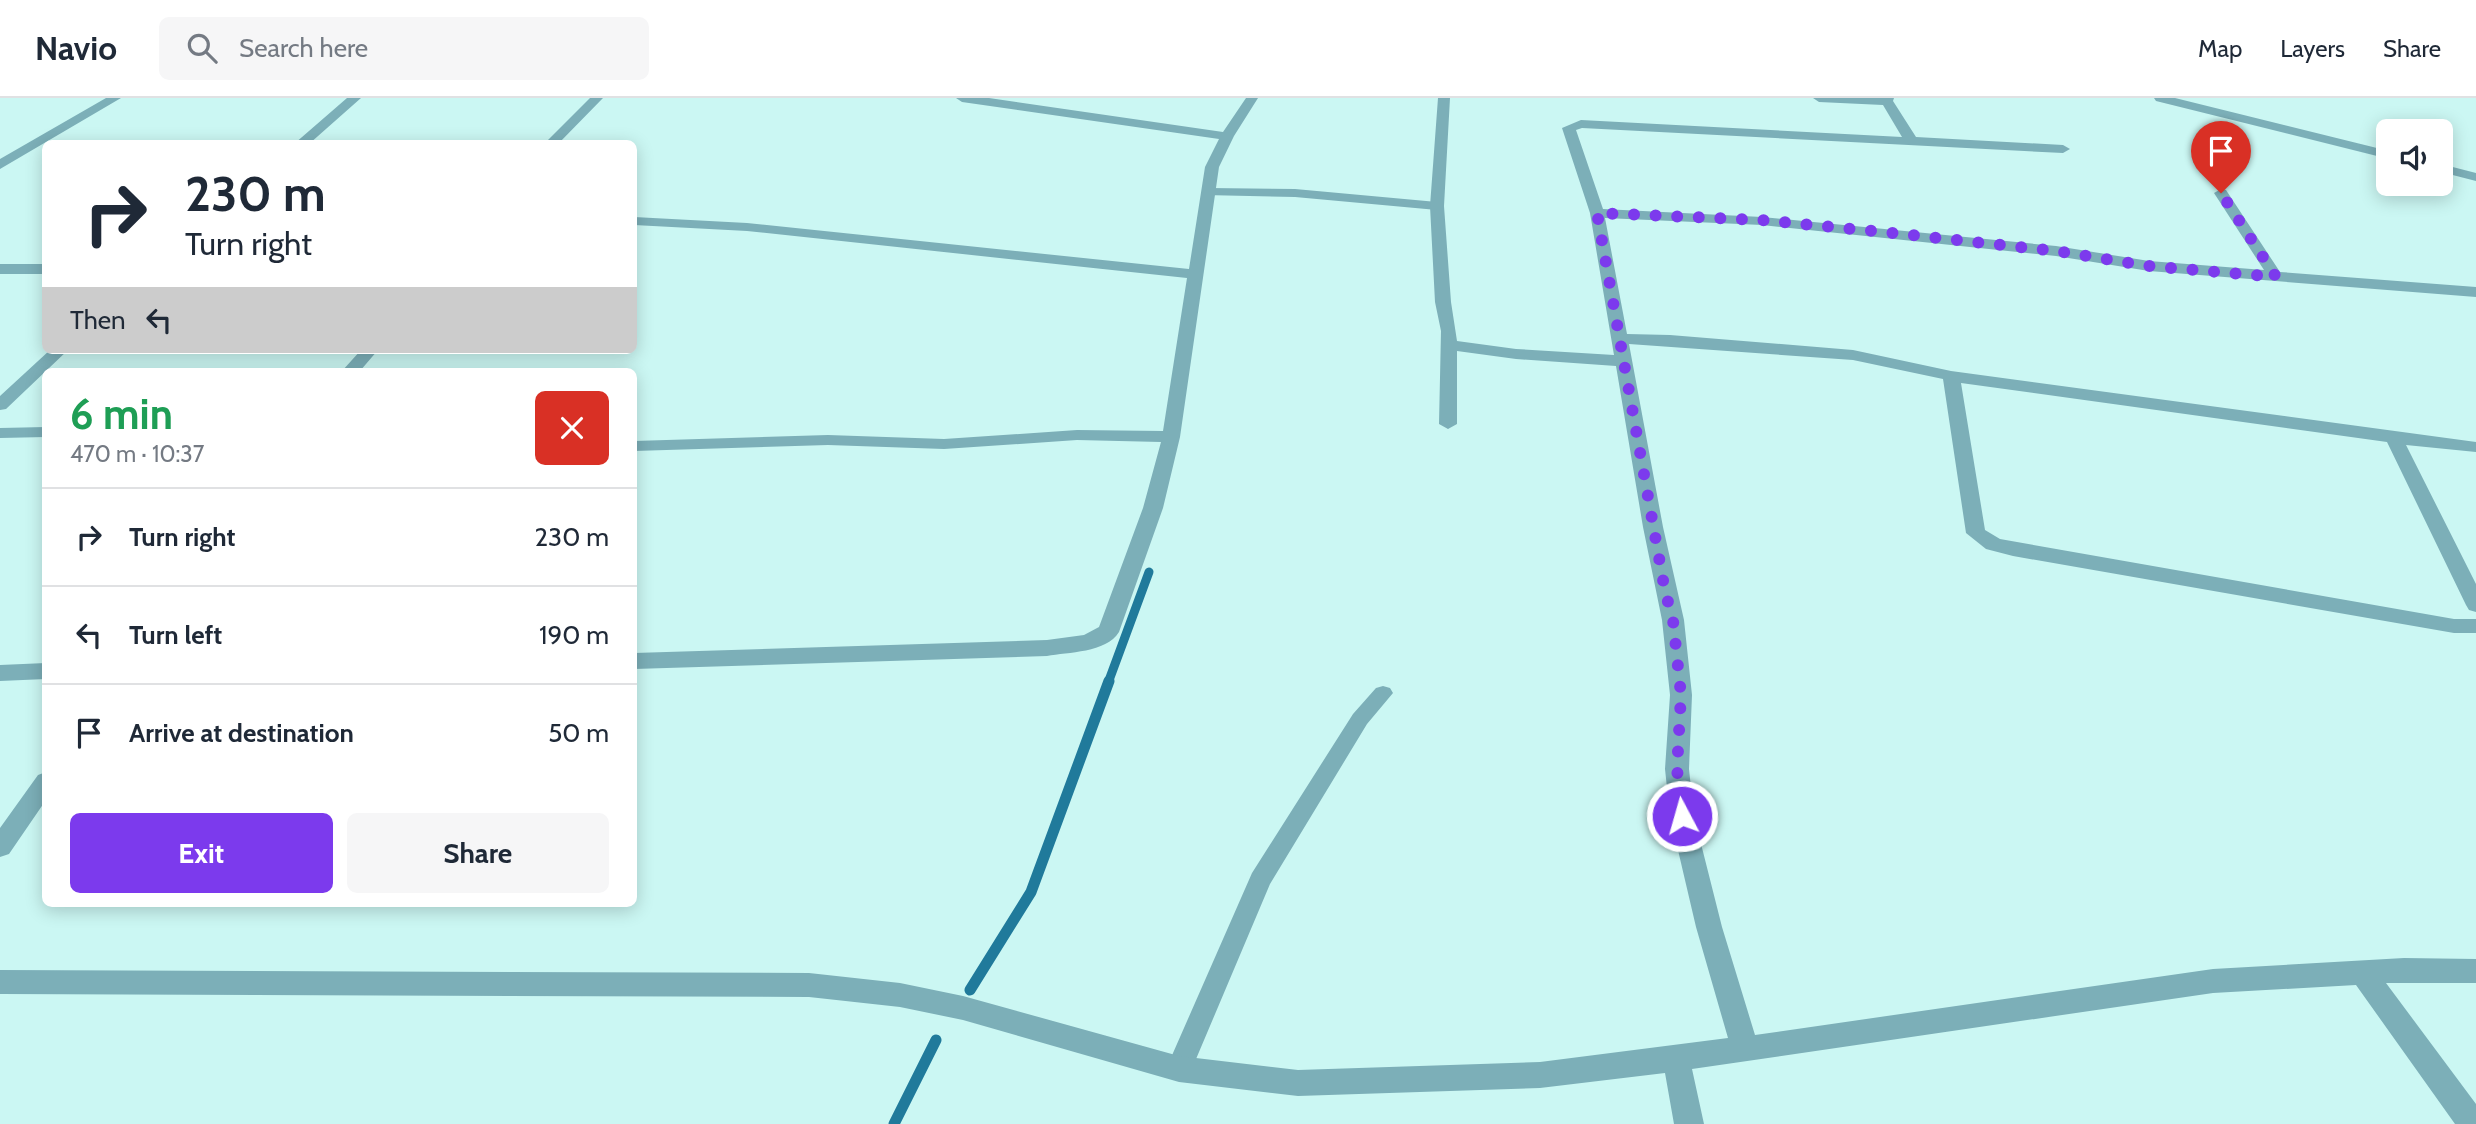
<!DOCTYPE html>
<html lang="en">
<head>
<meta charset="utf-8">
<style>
	body { margin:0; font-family:Cabin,sans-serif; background:#f6f6f7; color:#1f2937; height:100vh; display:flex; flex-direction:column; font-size:26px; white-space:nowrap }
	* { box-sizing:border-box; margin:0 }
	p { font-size:23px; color:#747a83 }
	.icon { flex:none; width:38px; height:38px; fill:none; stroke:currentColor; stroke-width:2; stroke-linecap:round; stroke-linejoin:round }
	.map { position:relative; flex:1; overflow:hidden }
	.side { position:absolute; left:42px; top:270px; width:595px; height:539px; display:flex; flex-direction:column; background:#fff; border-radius:10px; box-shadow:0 4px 18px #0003 }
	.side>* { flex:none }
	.guide { position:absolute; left:42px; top:42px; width:595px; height:214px; border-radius:10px; box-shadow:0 4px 18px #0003; background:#fff; color:#1f2937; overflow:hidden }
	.fabs { position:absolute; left:2376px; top:21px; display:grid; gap:14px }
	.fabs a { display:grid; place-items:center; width:77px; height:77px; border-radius:10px; background:#fff; box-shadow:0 4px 18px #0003; font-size:35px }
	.pin { position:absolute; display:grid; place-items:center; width:60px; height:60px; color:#fff; margin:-72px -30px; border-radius:50% 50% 50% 0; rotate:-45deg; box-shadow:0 0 7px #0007 }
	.pin .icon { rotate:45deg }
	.me { position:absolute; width:77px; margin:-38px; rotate:354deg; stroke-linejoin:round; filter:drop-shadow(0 0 5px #0008) }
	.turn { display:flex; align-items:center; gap:24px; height:147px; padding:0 28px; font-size:32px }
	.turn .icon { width:91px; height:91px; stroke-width:2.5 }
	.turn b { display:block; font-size:49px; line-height:60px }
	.then { display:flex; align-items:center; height:66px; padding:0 28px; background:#0003; gap:14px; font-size:26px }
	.round { display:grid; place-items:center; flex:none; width:74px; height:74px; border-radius:10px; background:#f6f6f7 }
	.head { display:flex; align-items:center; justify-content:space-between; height:119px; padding:0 28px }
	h1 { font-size:42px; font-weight:700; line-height:52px; color:#1e9e55 }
	.primary-button { display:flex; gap:14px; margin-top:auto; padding:14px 28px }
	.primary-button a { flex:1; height:80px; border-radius:10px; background:#7c3aed; color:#fff; font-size:28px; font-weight:700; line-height:80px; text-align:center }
	.primary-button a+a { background:#f6f6f7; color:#1f2937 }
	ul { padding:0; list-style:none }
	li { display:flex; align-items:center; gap:21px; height:98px; padding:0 28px; border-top:2px solid #e0e1e3 }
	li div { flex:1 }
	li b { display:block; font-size:26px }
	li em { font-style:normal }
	header { display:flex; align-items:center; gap:42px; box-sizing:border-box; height:98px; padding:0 35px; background:#fff; border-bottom:2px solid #e0e1e3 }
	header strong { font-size:33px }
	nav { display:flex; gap:38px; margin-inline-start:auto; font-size:24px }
	.search { width:490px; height:63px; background:#f6f6f7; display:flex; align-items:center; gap:18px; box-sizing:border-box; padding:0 24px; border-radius:10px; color:#747a83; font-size:26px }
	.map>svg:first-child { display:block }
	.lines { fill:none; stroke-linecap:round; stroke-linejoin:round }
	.stream-far1 { stroke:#207a9b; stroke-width:9 }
	.stream { stroke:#207a9b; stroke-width:11 }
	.lane { fill:#7cafb8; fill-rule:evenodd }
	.street { fill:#7cafb8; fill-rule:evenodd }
	.route { stroke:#7c3aed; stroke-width:12; stroke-dasharray:0 21.6 }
</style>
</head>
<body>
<header>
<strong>Navio</strong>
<div class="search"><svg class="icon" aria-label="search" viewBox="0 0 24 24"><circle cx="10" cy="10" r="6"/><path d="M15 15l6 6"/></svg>Search here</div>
<nav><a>Map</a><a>Layers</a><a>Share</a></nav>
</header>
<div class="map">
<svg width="2476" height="1026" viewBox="0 0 2476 1026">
	<rect width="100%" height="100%" fill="#cbf7f3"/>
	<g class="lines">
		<path class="stream-far1" d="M1108,585L1149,474"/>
		<path class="stream" d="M970,892L1031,794L1109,583
			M894,1026L936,942"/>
		<path class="lane" d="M1209,90L1295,91L1437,104L1444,108L1437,112L1295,99L1204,97V91Z
			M1383,588L1390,590L1393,595L1367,626L1270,786L1188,980L1179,983L1170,980L1166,971L1252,775L1353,616L1376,590Z"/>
		<path class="street" d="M106,0H121L0,71V61Z
			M347,0H361L309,46H294Z
			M590,0H603L558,46H544Z
			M956,0H989L1223,34L1246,0H1258L1234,38L1219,69L1180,339L1163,410L1119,534C1106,555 1068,554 1047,558L634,571V555L1047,542L1084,537L1099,529L1143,410L1161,344L1077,342L944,351L828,347L634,353V343L828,337L944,341L1077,332L1163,333L1187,180L747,133L634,127V119L747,125L1189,171L1205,69L1219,41L962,4Z
			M1438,0H1450L1444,108L1451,204L1457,243L1516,251L1614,257L1590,115L1562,30L1581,22L1902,39L1883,7L1819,4L1813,0H1894L1893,3L1916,39L2063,47L2070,51L2063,55L1582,30L1576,32L1603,111L1762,119L2056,148L2149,163L2264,172L2214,95L2221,91L2226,92L2280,174L2476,189V199L2149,173L2056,158L1762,127L1605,120L1627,236L1670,237L1853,252L1951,273L2476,344V354L2406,347L2476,486V514L2469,512L2466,507L2387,344L1961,285L1985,432L2000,441L2454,521H2476V535H2454L2013,458L1986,451L1966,435L1943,281L1853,262L1629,246L1663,429L1684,522L1692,597L1689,671L1694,718L1722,829L1755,937L2213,871L2404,860L2476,861V885H2386L2476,1006V1026H2455L2356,887L2213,895L1692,971L1704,1026H1674L1665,975L1540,990L1298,998L1179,984L963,922L900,909L809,899L0,896V872L809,875L900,885L963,898L1179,958L1298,972L1540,964L1728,940L1696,829L1670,718L1665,671L1670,597L1662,522L1643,429L1616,268L1516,261L1457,253V326L1448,331L1439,326L1441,233L1435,204L1430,108Z
			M2154,0H2175L2389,53V61L2156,3Z
			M2441,66L2476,75V83L2441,74Z
			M0,166H46V176H0Z
			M50,252H68L6,311L0,312V298Z
			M361,252H378L360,273H342Z
			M46,329V339L0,340V330Z
			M46,565V581L0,583V567Z
			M46,674V702L9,756L0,759V730L38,677Z"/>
	</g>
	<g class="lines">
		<path class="route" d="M1682,718L1677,671L1681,597L1673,522L1665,493L1597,115L1762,122L1893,135L2056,153L2149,168L2276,179L2221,95"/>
	</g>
</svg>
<div class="fabs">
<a><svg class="icon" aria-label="sound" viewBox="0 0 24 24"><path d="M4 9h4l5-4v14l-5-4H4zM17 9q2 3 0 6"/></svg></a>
</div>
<div class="pin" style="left:2221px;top:95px;background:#d93025"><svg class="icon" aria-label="arrive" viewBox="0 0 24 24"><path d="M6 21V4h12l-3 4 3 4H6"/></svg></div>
<svg class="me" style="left:1682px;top:718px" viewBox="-20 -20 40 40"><circle r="17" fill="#7c3aed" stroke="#fff" stroke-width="3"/><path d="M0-11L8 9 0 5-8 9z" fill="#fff"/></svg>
<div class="guide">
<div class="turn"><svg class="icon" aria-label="right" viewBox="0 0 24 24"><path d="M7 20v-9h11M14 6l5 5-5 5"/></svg><div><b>230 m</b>Turn right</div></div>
<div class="then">Then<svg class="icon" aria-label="left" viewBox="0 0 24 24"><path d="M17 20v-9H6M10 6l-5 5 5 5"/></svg></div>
</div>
<section class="side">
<div class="head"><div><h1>6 min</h1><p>470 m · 10:37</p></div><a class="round" style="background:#d93025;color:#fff"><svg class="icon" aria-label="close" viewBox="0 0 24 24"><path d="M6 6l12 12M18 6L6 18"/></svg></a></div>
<ul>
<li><svg class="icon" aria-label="right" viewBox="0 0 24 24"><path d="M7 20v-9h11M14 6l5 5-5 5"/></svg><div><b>Turn right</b></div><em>230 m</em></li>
<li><svg class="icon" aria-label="left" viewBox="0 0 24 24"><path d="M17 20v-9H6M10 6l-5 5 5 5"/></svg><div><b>Turn left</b></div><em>190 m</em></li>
<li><svg class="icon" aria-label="arrive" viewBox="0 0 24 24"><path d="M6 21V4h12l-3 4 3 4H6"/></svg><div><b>Arrive at destination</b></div><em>50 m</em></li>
</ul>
<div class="primary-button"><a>Exit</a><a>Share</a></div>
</section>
</div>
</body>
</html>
